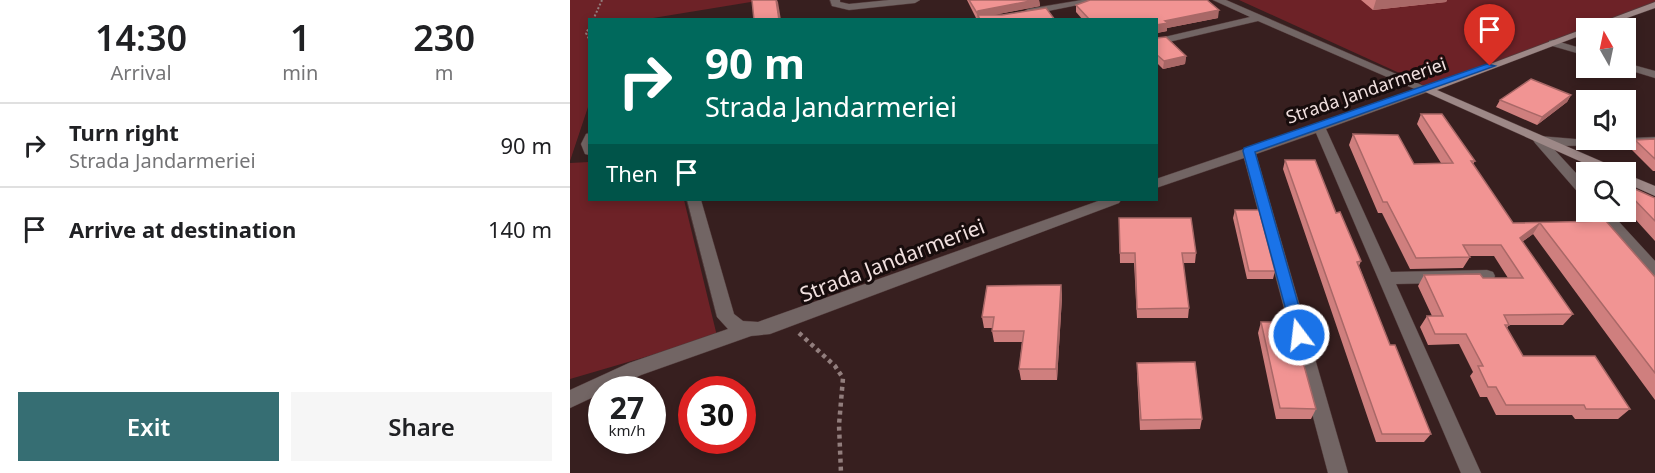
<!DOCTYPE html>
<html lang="en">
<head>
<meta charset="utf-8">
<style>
	body { margin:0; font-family:"Noto Sans",sans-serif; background:#f6f6f6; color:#202124; height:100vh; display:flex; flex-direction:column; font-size:22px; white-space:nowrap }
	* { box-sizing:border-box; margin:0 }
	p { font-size:20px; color:#757577 }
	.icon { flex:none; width:33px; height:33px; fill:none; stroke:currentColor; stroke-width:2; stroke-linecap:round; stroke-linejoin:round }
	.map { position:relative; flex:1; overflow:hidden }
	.drawer { display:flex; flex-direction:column; background:#fff; width:570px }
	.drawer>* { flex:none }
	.hud { position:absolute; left:18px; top:18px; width:570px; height:183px; border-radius:0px; box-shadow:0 3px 9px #0003; background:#00695c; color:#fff; overflow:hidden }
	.needle { width:39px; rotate:351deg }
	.controls { position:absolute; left:1006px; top:18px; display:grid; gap:12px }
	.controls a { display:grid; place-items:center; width:60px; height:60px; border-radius:0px; background:#fff; box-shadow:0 3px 9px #0003; font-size:30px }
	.speed { position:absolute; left:18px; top:376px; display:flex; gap:12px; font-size:30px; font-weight:700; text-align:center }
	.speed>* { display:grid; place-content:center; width:78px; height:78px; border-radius:50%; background:#fff; box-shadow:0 3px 9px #0003; line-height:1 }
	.speed small { font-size:15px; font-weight:400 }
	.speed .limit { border:9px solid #d22; background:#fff; color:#111 }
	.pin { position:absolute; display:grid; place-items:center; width:51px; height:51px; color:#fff; margin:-62px -26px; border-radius:50% 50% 50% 0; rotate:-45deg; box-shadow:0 0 6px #0007 }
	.pin .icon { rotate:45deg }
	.me { position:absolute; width:66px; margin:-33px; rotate:345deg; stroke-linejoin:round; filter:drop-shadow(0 0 4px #0008) }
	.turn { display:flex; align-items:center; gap:21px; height:126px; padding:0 18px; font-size:27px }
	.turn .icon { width:78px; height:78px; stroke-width:2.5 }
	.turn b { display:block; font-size:42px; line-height:51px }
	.then { display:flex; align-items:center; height:57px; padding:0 18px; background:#0003; gap:12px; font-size:22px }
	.eta { display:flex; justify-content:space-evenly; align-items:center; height:102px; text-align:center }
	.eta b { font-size:36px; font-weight:600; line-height:42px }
	.cta { display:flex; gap:12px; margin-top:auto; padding:12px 18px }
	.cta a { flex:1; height:69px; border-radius:0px; background:#366e73; color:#fff; font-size:24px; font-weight:600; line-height:69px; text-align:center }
	.cta a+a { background:#f6f6f6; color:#202124 }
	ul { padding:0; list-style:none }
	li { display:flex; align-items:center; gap:18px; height:84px; padding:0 18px; border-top:2px solid #e0e0e0 }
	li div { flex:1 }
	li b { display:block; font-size:22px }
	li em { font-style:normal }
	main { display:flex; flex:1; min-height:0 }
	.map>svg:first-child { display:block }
	.green { fill:#6d2227 }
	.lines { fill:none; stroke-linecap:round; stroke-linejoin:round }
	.street-casing { stroke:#513a3a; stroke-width:1 }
	.secondary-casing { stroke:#513a3a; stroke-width:1 }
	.path-far1 { stroke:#927e7d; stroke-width:2; stroke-dasharray:2 2; stroke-linecap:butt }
	.path { stroke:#927e7d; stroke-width:4.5; stroke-dasharray:4 4; stroke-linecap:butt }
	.street { fill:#726564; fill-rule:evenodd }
	.secondary { fill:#9d8887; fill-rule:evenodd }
	.wall { fill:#cf7f7e }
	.shaded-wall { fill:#a96867 }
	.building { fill:#f19493; stroke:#a96867; stroke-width:1.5 }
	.route { fill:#1a73e8; stroke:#114b97; stroke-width:1.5 }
	.labels { text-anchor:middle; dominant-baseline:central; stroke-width:6; stroke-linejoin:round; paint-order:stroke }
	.far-street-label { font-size:18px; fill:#f1e0df; stroke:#170c0c }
	.street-label { font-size:21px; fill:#f1e0df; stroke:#170c0c }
</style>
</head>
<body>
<main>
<section class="drawer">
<div class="eta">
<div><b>14:30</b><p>Arrival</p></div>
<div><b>1</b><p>min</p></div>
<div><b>230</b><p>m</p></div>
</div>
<ul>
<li><svg class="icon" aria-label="right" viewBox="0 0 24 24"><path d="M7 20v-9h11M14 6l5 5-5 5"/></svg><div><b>Turn right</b><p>Strada Jandarmeriei</p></div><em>90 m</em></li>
<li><svg class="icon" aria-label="arrive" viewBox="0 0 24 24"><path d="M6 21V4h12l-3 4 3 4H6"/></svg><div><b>Arrive at destination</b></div><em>140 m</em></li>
</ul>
<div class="cta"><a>Exit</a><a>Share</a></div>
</section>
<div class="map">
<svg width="1085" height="473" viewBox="0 0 1085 473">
	<rect width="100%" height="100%" fill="#371f1f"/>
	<path class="green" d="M0,0H193L77,19L20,20L19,104L0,161Z
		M669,0H1085V5L857,90L849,82Z
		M19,162L20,200H114L147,336L0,379V163Z"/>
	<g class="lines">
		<defs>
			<path id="street" d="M260,0H270V2L279,4L319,0H350L345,3L279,10L262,6Z
				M512,0H533L458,15L453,12L458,9Z
				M643,0H656L863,90L756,129L821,272L917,270L923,272L925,276L923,280L917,282L826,284L911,473H891L746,133L686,154L778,473H758L674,158L586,188V179L847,90L688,21L586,45V39L680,17Z
				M983,40L1017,50V56L979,45V41Z
				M1056,63L1085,71V78L1052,68H1056Z
				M20,133V155L15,154L11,144L16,134Z
				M969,136L1017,140L1085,137V145L981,146L1017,185V199L1012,197L965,143L963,140Z
				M117,200H131L164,314L173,321L188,322L531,200H551L549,203L200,334L181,336L71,375L39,390H32V393L0,408V390L59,363L158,329L147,317Z
				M1025,212H1040L1085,261V277L1079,275Z"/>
			<path id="secondary" d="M1085,2V8L1029,28H1017V33L867,90L1049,169L1050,172H1034L851,90Z
				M1056,174L1085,186V196L1056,183Z"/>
		</defs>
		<use href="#street" class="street-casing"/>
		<use href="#secondary" class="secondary-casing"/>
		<path class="path-far1" d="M23,20L32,0
			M20,26L16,33L20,41"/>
		<path class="path" d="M229,333L265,366L273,378L269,425L271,473"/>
		<use href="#street" class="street"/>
		<use href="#secondary" class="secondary"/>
	</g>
	<path class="wall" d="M397,0H469L470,6L423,15L485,20H407Z
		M791,0H877L876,2L803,10Z
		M506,5L648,18L597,28V31L587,33L586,37V20H513L506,12Z
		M586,38L616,56L615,64L593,69L586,62Z
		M1001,95L997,102L967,125L926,107L930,100Z
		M851,114L905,161L903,164L943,223L1036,221L1085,277V400L963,234L952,242L1003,314L993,325H939L937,328L953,356L1060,409L1048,419H1005L1002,415H926L917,397H910L900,376L903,372L889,344L858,345L850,327L857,316H862L848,286L854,275L913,278H938L924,256H899L900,257L893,268L840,269L812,213H808L779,145L783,134L844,164L871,163L847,124Z
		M1085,139V171H1083L1059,147L1065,140Z
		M715,160L766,213L791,261L789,266L820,345L861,434L854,442H806L713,169Z
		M1056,185L1085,198V241L1056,209Z
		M665,210L705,271L703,279H677L663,218Z
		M549,218L626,253L625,263H613L619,308L618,318H567L564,263H550Z
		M491,285L492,297L487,380H451L449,369L452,342H424L422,331V328H414L412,317Z
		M691,322L746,409L741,419H706L688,333Z
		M567,363L632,419L630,429L570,430L567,374Z"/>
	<path class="shaded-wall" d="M206,0H207L208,2L211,20H209Z
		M465,0H469L470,6L409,18L408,15V20L407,13L408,11Z
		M806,0H877L876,2L803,10Z
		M649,10L648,18L597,28V31L587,33V37L586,25L595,21Z
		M616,56L615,64L593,69L594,61Z
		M1001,95L997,102L967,125L972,117Z
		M970,223L963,234L942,249L950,238Z
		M491,285L492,297L487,380L486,369Z"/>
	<path class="building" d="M182,0H206L209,20H184Z
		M399,0H465L408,11L407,13Z
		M520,0H637L649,10L595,21L598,23L586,25V20H520L506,5Z
		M476,8L485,20H410L408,15H432Z
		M596,37L616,56L594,61L586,54V38Z
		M961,79L1001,95L972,117L930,100Z
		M851,114H872L905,161H901L943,223L1036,221L1085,277V373L970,223L950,238L1003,314L934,315L939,325H935L953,356H1025L1060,409H1016L1014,405H936L926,387H918L908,366H913L896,334H865L857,316H873L854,275L910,274L913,278H953L931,245H893L900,257L846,258L817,202H813L783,134L828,135L844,164L883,163Z
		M1085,139V159L1065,140Z
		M715,160H745L766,213L770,212L791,261L787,262L820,345H825L861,434H812Z
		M1056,185L1085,198V221L1056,191Z
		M665,210H689L705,271H679Z
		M549,218H621L626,253H612L619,308L567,309L565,253H550Z
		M491,285L486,369H449L454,331H422L424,317H412L417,286Z
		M691,322H722L746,409L710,408Z
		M625,362L632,419L571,420L567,363Z"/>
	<path class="route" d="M917,64L925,66L685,152L737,335L735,340L729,341L724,340L673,151L674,148Z"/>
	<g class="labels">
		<g class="far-street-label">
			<text transform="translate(796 90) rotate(-19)">Strada Jandarmeriei</text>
		</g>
		<g class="street-label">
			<text transform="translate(322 260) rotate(-21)">Strada Jandarmeriei</text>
		</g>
	</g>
</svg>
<div class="controls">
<a><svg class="needle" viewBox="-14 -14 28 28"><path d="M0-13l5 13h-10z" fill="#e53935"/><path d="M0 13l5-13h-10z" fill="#757577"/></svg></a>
<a><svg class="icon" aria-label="sound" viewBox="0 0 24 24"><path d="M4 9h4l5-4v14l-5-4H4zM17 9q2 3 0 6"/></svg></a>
<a><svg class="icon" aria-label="search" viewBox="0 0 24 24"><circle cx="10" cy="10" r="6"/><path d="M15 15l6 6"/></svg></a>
</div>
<div class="speed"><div>27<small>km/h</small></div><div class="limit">30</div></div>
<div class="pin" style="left:920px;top:66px;background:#d93025"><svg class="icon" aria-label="arrive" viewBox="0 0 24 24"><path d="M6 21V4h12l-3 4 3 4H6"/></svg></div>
<svg class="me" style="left:729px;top:335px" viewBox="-20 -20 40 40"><circle r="17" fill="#1a73e8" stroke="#fff" stroke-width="3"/><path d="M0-11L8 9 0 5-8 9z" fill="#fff"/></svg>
<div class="hud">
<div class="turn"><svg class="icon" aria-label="right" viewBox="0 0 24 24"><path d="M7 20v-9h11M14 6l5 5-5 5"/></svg><div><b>90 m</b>Strada Jandarmeriei</div></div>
<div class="then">Then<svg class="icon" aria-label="arrive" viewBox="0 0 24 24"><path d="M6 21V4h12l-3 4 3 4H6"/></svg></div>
</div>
</div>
</main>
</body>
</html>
